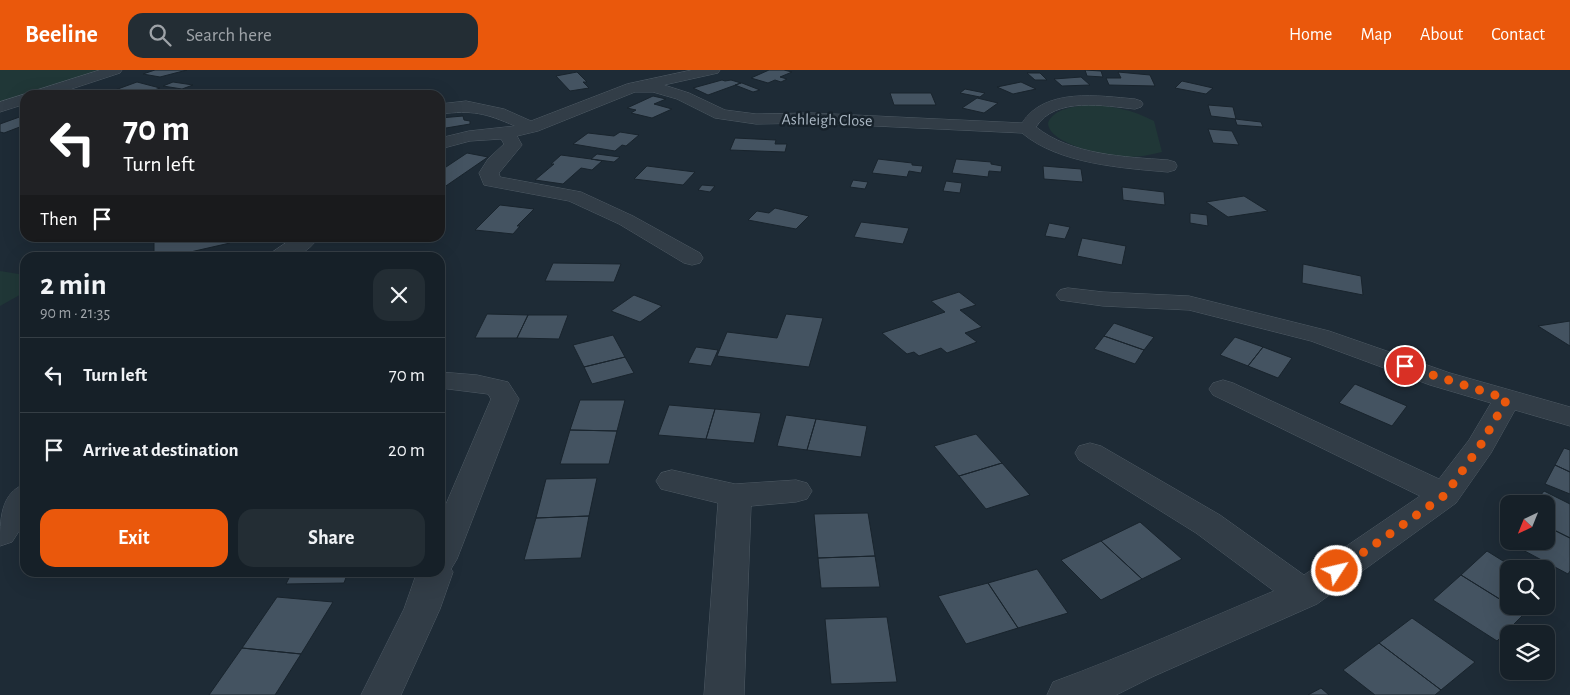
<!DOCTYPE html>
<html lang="en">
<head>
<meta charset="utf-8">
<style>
	body { margin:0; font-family:"Alegreya Sans",sans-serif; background:#232d34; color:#f1f3f6; height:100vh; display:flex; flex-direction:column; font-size:19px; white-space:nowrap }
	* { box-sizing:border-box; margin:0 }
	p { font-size:16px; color:#9ea3a8 }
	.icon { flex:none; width:28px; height:28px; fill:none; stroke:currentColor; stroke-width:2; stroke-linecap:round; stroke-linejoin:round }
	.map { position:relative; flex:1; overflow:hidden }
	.sheet { position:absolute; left:20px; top:182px; width:425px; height:325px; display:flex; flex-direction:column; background:#162028; border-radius:15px; box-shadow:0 5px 20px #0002,0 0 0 1px #353e45 }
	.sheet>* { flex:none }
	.top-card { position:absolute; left:20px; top:20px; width:425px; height:152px; border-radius:15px; box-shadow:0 5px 20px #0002,0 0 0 1px #353e45; background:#202124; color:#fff; overflow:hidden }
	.needle { width:32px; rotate:223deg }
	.buttons { position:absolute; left:1500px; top:425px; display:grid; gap:10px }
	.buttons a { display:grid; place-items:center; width:55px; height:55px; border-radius:10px; background:#162028; box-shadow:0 5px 20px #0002,0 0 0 1px #353e45; font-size:25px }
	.pin { position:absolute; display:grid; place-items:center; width:42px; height:42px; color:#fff; margin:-21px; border:2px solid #fff; border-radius:50%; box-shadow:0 1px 5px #0007 }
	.me { position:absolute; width:55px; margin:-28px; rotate:55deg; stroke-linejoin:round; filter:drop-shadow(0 0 4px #0008) }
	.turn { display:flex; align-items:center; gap:18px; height:105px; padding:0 20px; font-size:22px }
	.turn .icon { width:65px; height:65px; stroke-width:2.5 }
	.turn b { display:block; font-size:35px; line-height:42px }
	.then { display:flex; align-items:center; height:48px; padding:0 20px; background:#0003; gap:10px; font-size:19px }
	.round { display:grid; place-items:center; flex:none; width:52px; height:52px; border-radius:15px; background:#232d34 }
	.summary { display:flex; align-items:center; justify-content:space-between; height:85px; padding:0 20px }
	h1 { font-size:30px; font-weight:700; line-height:38px }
	.button { display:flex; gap:10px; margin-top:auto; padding:10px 20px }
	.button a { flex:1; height:58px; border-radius:15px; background:#ea580c; color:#fff; font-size:20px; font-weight:700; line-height:58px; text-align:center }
	.button a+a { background:#232d34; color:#f1f3f6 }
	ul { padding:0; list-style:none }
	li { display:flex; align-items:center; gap:15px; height:75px; padding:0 20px; border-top:1px solid #353e45 }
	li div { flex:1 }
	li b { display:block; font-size:19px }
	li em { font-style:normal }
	header { display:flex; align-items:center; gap:30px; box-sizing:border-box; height:70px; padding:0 25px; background:#ea580c; color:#fff }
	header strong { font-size:24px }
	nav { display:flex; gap:28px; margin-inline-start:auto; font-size:18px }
	.search { width:350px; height:45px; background:#232d34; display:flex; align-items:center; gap:12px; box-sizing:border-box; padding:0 18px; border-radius:15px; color:#9ea3a8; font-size:19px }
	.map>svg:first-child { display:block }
	.green { fill:#203737 }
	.building { fill:#445361; stroke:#19242d }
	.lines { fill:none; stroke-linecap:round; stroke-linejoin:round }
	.minor-casing { stroke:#4f5b65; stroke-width:1 }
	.tertiary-casing { stroke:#4f5b65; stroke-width:1 }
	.minor { fill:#323d47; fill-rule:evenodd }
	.tertiary { fill:#323d47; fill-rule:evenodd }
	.route { stroke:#ea580c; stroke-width:9; stroke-dasharray:0 16.2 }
	.labels { text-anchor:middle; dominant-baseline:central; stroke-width:5; stroke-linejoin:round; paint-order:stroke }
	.far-street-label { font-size:16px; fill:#abb8c4; stroke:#17222b }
</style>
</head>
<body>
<header>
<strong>Beeline</strong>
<div class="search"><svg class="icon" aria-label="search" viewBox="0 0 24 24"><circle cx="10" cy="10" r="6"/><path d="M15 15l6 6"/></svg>Search here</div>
<nav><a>Home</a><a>Map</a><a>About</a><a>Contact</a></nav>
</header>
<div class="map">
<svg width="1570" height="625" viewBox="0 0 1570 625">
	<rect width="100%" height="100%" fill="#1e2b36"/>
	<path class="green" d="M0,0H106L0,33Z
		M1087,35C1111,35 1133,40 1154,51L1162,82C1150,85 1139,87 1126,87C1108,87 1048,74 1048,53C1054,38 1074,37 1087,35Z
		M0,201L25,205V222L0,236Z"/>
	<path class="building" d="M155,0H187L160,7L143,4Z
		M769,0H784L792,2L780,7L787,9L781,12L775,10L768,13L751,8Z
		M1085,0L1101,1L1103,7L1087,6Z
		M577,2L587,12H583L589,18L570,21L556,6Z
		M1118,2L1150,5L1155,16L1109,15L1106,8H1121Z
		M1027,3H1040L1047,10H1035Z
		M1081,7L1090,15L1062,16L1054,9Z
		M722,10L725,11L731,10L741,13L708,25L693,18Z
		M1182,11L1213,18L1206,24L1175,18Z
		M137,12L160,18L140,25L104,24Z
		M173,12L193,15L182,19L163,16Z
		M1021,12L1036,19L1013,24L997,17Z
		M741,13H742L760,20L753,22L735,15Z
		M965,19L985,23L980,27L960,23Z
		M890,23H931L936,35H894Z
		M653,26L666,29L654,34L672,39L652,48L631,43L636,40L627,38Z
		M977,28L998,33L984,43L962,38Z
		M1208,35L1233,37L1236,49L1211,46Z
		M25,45V55L4,63L0,62V54Z
		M463,46L464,50L470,51V54L440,59V48Z
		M1235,49L1261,52L1263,57L1237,55Z
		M1208,59L1232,61L1239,75L1213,73Z
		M620,62L639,65L626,76L622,75L615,81L573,74L588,63L614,66Z
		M735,68L776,70L775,74H787L785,82L730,80Z
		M467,83L488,87L440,120V101Z
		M597,84L620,87L614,92L591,89Z
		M561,85L591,89L602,91L592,100L581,98L563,114L535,110L554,94H551Z
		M878,89L912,93V95L923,96L921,103L909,101L907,107L872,103Z
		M956,89L991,92V94L1002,96L1001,102L989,101L988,107L952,103Z
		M647,96L695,102L683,115L634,109Z
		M1043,96L1081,99L1083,112L1044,109Z
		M853,110L868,112L865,119L850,117Z
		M946,111L962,113L960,123L943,121Z
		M702,115L715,116L710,122L698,120Z
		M1122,117L1164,122L1165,135L1123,130Z
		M1244,126L1268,141L1228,147L1206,132Z
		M500,135L534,139L517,156H520L513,164L475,160Z
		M775,138L809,146L796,159L748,150L757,141L769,143Z
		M1190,143L1207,145L1208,156L1190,153Z
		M861,152L909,158L903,174L854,167Z
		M1049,153L1070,157L1065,169L1045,166Z
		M179,168H230V173L164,188H154V172Z
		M1082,168L1126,176L1122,195L1077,186Z
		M553,193L621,194L614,212L545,211Z
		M1303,194L1361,206L1363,225L1302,213Z
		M959,222L976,235L960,240L982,257L965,263L977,272L947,283L941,278L919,286L914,282L907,284L882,263L945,242L931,231Z
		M634,225L662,236L640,252L611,241Z
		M487,244L528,245L517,268H475Z
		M786,244L823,248L809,297L717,286L727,262L777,268Z
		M528,245H568L559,269L517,268Z
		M1570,251V276L1538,256Z
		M1114,253L1154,267L1144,280L1104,266Z
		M613,265L625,287L584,297L573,275Z
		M1104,266L1144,280L1135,294L1094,279Z
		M1235,267L1263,277L1248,296L1220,285Z
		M696,277L718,280L711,296L688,293Z
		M1263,277L1292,288L1278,308L1248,296Z
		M625,287L634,303L592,314L584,297Z
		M1355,314L1407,336L1392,356L1339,333Z
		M580,330H625L617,361L570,360Z
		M669,335L715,339L706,369L658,365Z
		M715,339L761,343L754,373L706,369Z
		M786,345L816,349L807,380L777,376Z
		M816,349L867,356L861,387L807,380Z
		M570,360L617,361L609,394H560Z
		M976,364L1002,393L959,406L934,376Z
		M1564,378L1570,380V402L1555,395Z
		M1002,393L1030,425L986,439L959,406Z
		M1555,395L1570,402V424L1545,414Z
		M597,408L589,446L536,448L546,409Z
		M1544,421L1570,434V468L1546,456V434H1534Z
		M868,443L875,486L818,488L814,444Z
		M589,446L581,488L524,490L536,448Z
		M1140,452L1182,489L1142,509L1101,471Z
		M1546,456L1570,468V501L1568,504L1504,470L1509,464V471H1546Z
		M1101,471L1142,509L1101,530L1061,490Z
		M1487,481L1516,499H1509V535L1461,505Z
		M875,486L880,517L821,518L818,488Z
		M1037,499L1068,543L1018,558L988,513Z
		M292,502H348L344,513L286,514Z
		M1461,505L1524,544L1497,571L1433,530Z
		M988,513L1018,558L966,574L938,526Z
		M277,527L333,532L301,584L242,578Z
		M1511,536H1531L1524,544Z
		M887,547L897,612L831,614L825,549Z
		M1412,548L1475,592L1441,620L1379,573Z
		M1379,573L1441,620L1435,625H1375L1343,600Z
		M242,578L301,584L275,625H209Z
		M1321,618L1329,625H1308Z"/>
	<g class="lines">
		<defs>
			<path id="minor" d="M692,0H720L718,3L664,15L689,23L725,40L756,44L812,43L1022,53C1045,17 1099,26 1135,29L1141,31L1143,34L1141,37L1135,39C1105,36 1055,26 1036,57C1071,85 1125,87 1168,90L1175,92L1177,96L1175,100L1168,102C1122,98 1059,94 1022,63L812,53L756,54L715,48L677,29L653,22H635L538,61L517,66L522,75L499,103L500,107L581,122L633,146L700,183L703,188L700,193L692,195L684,193L619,154L569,131L484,115L479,103L488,89L504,74L501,69L470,71L440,79V68L469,61L515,56C485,43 473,40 440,44V34L466,31L504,39L531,51L627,14Z
				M293,168H318C304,188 289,188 268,188L271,183Z
				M1068,218L1103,222L1189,226L1329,261L1450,303L1570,337V356L1515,340L1491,383L1456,433L1317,534L1152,607L1116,625H1047L1053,612C1127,585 1200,552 1274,521L1196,463L1079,390L1075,383L1079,376L1090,373L1101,376L1220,445L1304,505L1420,426L1213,325L1209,319L1213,313L1223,310L1233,313L1439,409L1469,370L1491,333L1430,315L1311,271L1189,240L1103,236L1060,230L1056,225L1060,220Z
				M440,302L477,305L508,312L519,329L457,489L451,499L453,502L440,539L401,625H361L404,539L417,502H440V448L491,329L488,324L440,318Z
				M672,400L735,414L796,410L807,413L812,421L807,429L796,432L751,436L744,625H704L718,433L661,419L656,411L661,403Z
				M25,414V452L12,472L0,476C0,450 0,423 25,414Z"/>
			<path id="tertiary" d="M100,0H122L120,3L53,25H29L31,22Z
				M25,24L28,25H25V34L0,42V32Z"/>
		</defs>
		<use href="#minor" class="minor-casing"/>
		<use href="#tertiary" class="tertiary-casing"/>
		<use href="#minor" class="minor"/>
		<use href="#tertiary" class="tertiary"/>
	</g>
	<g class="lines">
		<path class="route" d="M1337,501L1445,425L1480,376L1507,329L1405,296"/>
	</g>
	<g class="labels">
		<g class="far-street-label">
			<text transform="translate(827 50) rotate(1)">Ashleigh Close</text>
		</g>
	</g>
</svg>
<div class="buttons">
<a><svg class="needle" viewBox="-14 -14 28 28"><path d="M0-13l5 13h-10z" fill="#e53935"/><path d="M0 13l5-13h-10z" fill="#9ea3a8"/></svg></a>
<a><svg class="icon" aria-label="search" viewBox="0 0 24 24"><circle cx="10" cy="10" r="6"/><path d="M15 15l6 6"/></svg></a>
<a><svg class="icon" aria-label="layers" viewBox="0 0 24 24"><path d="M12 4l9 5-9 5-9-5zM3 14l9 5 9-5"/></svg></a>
</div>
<div class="pin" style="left:1405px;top:296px;background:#d93025"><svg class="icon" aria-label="arrive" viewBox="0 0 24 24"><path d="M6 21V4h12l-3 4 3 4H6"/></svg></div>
<svg class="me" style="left:1337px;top:501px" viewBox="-20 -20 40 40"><circle r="17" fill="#ea580c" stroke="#fff" stroke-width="3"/><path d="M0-11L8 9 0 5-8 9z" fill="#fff"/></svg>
<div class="top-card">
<div class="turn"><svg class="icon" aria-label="left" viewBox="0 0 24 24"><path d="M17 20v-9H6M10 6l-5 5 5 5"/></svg><div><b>70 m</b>Turn left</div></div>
<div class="then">Then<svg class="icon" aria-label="arrive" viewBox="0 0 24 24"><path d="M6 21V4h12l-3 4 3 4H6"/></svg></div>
</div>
<section class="sheet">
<div class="summary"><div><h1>2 min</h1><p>90 m · 21:35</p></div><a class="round"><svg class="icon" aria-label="close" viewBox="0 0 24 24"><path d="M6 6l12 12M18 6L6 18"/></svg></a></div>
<ul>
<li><svg class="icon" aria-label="left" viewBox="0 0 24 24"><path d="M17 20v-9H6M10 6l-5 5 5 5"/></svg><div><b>Turn left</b></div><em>70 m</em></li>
<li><svg class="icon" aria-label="arrive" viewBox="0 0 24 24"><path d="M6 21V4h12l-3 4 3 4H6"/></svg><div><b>Arrive at destination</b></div><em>20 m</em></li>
</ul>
<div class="button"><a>Exit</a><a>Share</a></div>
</section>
</div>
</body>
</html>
